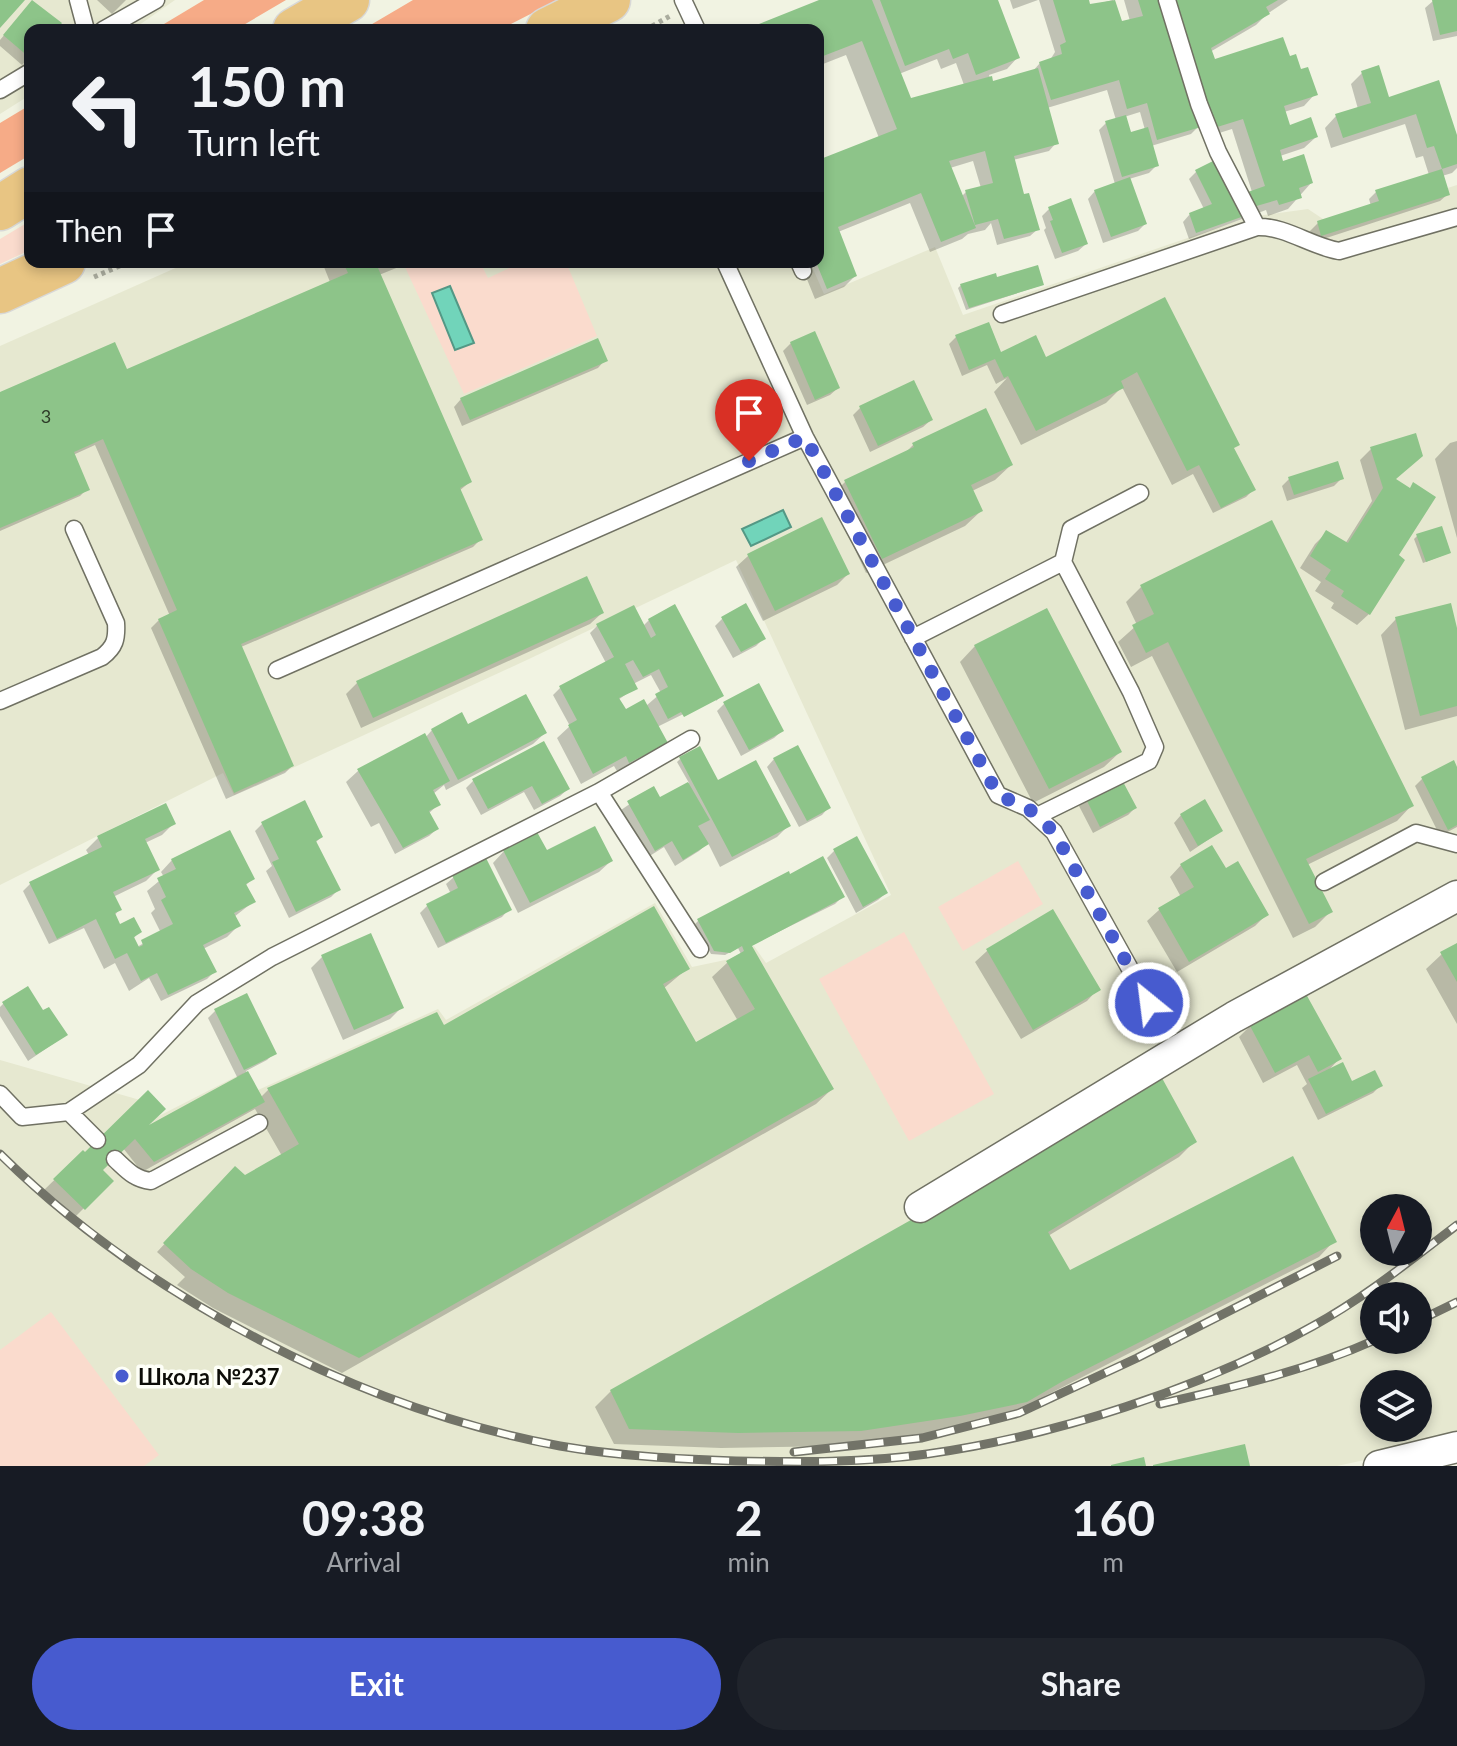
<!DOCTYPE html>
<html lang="en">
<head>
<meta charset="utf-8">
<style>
	body { margin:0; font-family:Lato,sans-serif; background:#20242c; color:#f1f3f6; height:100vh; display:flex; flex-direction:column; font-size:30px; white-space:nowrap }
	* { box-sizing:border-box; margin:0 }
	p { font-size:26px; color:#9ea1a6 }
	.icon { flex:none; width:44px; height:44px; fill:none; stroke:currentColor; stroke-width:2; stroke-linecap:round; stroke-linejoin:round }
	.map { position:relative; height:1466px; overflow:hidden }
	.drawer { display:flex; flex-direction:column; background:#171b24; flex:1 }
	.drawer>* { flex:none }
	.top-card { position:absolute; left:24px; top:24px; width:800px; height:244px; border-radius:16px; box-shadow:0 4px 12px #0003; background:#171b24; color:#f1f3f6; overflow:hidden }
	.needle { width:52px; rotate:7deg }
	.fabs { position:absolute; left:1360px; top:1194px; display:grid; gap:16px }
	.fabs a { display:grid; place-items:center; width:72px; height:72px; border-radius:50%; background:#171b24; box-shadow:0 4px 12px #0003; font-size:40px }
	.pin { position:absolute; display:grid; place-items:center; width:68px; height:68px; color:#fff; margin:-82px -34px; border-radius:50% 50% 50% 0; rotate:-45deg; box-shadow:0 0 8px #0007 }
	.pin .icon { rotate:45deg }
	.me { position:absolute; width:88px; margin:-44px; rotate:331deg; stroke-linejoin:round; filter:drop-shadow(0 0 6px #0008) }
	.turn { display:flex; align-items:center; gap:28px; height:168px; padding:0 32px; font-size:36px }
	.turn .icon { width:104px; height:104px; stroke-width:2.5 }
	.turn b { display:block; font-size:56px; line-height:68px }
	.then { display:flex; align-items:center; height:76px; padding:0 32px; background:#0003; gap:16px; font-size:30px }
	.eta { display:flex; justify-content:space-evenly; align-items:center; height:136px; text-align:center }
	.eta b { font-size:48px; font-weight:700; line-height:56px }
	.button { display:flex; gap:16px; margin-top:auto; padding:16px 32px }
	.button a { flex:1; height:92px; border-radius:48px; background:#475bcf; color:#fff; font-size:32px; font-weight:700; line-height:92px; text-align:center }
	.button a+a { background:#20242c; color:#f1f3f6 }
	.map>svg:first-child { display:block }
	.built { fill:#e6e8d0; fill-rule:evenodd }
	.green { fill:#fadbcd }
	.forest { fill:#f6ab87 }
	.water { fill:#71d4ba; stroke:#539885; stroke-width:2 }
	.shadow { fill:#0003; fill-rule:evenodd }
	.building { fill:#8dc489 }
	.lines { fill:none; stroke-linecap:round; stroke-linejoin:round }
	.service-casing { stroke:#707163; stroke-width:19 }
	.minor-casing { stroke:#707163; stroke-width:33 }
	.primary-casing { stroke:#d8d8d7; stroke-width:47 }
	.path { stroke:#abad9f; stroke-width:5; stroke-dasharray:4 4; stroke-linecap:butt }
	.service { stroke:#fff; stroke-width:16 }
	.minor { stroke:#fff; stroke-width:30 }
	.primary { stroke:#e8c583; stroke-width:44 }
	.rail-casing { stroke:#727368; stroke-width:9 }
	.rail { stroke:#fefff8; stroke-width:6; stroke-dasharray:18; stroke-linecap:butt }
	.route { stroke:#475bcf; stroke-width:14; stroke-dasharray:0 25.2 }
	.poi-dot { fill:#475bcf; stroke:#fefff8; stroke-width:3 }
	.labels { text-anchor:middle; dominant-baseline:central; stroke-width:7; stroke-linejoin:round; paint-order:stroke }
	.number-label { font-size:18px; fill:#2d3b28 }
	.poi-label { font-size:22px; font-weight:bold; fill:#0d0d08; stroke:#fefff8; text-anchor:start }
</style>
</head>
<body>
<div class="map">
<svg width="1457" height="1466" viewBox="0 0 1457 1466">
	<rect width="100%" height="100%" fill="#f1f3e2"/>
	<path class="built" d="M0,0H175L132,30H30V95L0,114Z
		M1457,185V1440L1337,1466H0V1060L140,1100L155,1118L243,1073L258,1090L438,1009L446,1020L655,903L692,967L730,959L754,946L766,963L891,895L736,560L529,659L234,795L223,773L0,885V346L189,262H810L824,294L935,247L963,315L1249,217L1308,209L1332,225ZM1374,1208H1418V1252H1374ZM1374,1296H1418V1340H1374ZM1374,1384H1418V1428H1374Z"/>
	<path class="green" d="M30,221V250L0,264V239Z
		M415,262H480L488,278L522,262H566L597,336L464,394L405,267Z
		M1018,861L1043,904L963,951L938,907Z
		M904,932L994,1094L909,1141L819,979Z
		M51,1312L159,1455L144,1466H0V1350Z"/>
	<path class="forest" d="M204,0H286L235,30H154Z
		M413,0H558L499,30H362Z
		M30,105V155L0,173V123Z"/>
	<path class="water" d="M450,286L474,343L455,350L432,293Z
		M783,510L791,527L751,546L742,529Z"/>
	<path class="shadow" d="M97,0H126L112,14Z
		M824,0H996L1018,57L1007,69L989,75L992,85L1032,72L1040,63L1050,60L1055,52L1039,0H1087L1089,6L1113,0L1120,24L1130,21L1124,0H1288L1267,14L1256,25L1210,52L1213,62L1288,59L1300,72L1315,94L1304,106L1284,112L1289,127L1316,137L1304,148L1280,156L1282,163L1311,183L1288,209L1268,216L1266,210L1189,239L1183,222L1190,214L1204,209L1189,179L1197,171L1232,199L1252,192L1232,129L1203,138L1199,126L1191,134L1151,146L1157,165L1149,173L1129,179L1145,224L1138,231L1103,243L1088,199L1095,191L1115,184L1099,130L1106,123L1116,120L1107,90L1047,108L1056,143L1049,151L1013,160L1023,196L1038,229L1030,236L997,245L991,223L985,230L968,234L962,239L930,252L910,203L838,232L855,276L844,287L815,299L800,262H818V162L879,138L846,55L818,66V30H749ZM937,59L941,69L956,63L964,85L910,100L899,74ZM1140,112L1145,130L1129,134L1124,117ZM973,161L981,188L966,192L962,196L950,168Z
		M1010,0H1038L1013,9Z
		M1457,0V36L1433,41L1425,8L1433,1Z
		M26,9L53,30H30V57L22,65L0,46V40Z
		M1362,73L1388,99L1438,83L1457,141V168L1452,173L1442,176L1448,194L1440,201L1314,242L1310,231L1318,223L1371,206L1369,199L1376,192L1429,175L1423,156L1416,158L1405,124L1331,148L1325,128L1336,116L1358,109L1351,84Z
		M1049,209L1086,244L1078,251L1055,259L1044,230L1046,228L1042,216Z
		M322,262H411L379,275L470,482L459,491L481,539L473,547L241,647L292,766L285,773L226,799L151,628L159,620L170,616L95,445L73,455L87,489L80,496L0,531V394L126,371L330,282Z
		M996,279L1042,285L966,310L958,288L961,285Z
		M1164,300L1253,490L1246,497L1213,513L1193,474L1172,485L1122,387L1106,403L1021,445L994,392L1007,378L996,384L987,365L962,376L949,344L956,337L1000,355L1045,359Z
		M791,343L838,388L830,395L807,405L783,351Z
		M605,360L598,368L462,426L454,407L461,399Z
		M860,408L931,420L923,427L870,452L853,415Z
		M1457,441V538L1435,459L1450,443Z
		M914,444L1011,465L995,480L972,491L981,511L965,526L866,573L830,497L846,481L904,454Z
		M1371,449L1394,480L1396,556L1369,614L1357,625L1331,608L1334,603L1315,591L1321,582L1300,568L1315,544L1327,532L1345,544L1372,501L1360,460Z
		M1342,478L1334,486L1287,501L1282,486L1289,479Z
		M821,520L848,574L837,585L763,621L736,567L748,556Z
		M1417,536L1449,553L1423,563L1414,539Z
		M1141,587L1412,805L1397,821L1307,865L1330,912L1315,927L1293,938L1152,656L1131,667L1118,642L1137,625L1126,602Z
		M602,613L590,624L361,728L346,694L357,683Z
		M723,618L763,639L756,646L733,658L715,626Z
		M1396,619L1457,636V716L1405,730L1381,635Z
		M649,620L722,695L716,701V698L657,727L666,742L654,754L618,773L614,766L581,784L557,738L570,726L553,695L560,688L606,663L590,633L597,626H643ZM651,675L661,693L646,706L625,712L618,700L635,688L633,684Z
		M975,646L1120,752L1104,767L1033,803L960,662Z
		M725,703L782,731L774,738L741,756L717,711Z
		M468,727L545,733L533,744L446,790L444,785L433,794L438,805L428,814L437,829L429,836L395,854L379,823L371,827L346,782L358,771L425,738L432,730Z
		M680,759L788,826L777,837L720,867L708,843L699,851L675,866L664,847L648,857L621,810L653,788L659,800L689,783L677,762Z
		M774,759L829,807L822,815L799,827L767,767Z
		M1457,771V827L1440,836L1415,786L1423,778Z
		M473,781L568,789L560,796L534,810L524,792L481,815L466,788Z
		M1086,798L1135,808L1128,815L1093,833L1079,806Z
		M165,806L173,824L162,835L145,843L158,869L146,881L113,897L120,909L114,916L119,926L139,932L133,939L137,947L161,933L151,913L155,909L147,891L164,877L161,872L172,860L252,879L245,886L253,902L234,917L238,926L227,937L203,949L214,972L207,979L161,1001L149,978L129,991L115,963L104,969L84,928L49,944L23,891L30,884L89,855L86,850L98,838Z
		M1181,815L1221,831L1190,852L1174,823Z
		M262,824L321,837L315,843L338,890L331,897L289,918L266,871L272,866L255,831Z
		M856,839L886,893L878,900L856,913L827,858L834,851Z
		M504,851L546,853L611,861L599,872L518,913L493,863Z
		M1181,865L1225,871L1267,914L1255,926L1177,972L1147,921L1159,910L1181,897L1170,877Z
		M454,877L509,909L502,917L438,948L420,913L428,905L451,894L446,884Z
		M842,897L835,904L750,946L832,1089L816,1104L342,1373L213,1308L177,1285L185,1277L157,1252L235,1168L245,1177L282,1156L255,1109L142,1172L123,1148L100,1170L111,1181L72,1220L43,1191L83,1152L85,1155L143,1130L238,1079L208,1018L215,1011L274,1053L267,1060L246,1071L260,1098L268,1090L436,1015L443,1028L688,968L663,989L695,1045L738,1021L712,977L728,962L741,954L738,948L725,955L711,954L695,924L698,921Z
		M1052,912L1098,989L1087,1001L1021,1039L975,962L987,951Z
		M1457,945V1024L1426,969L1442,954Z
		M322,957L402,1007L390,1019L343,1040L311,968Z
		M4,1003L43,1013L66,1035L28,1061L0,1016V1007Z
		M1250,1026L1339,1059L1327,1072L1351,1084L1380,1086L1373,1093L1318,1120L1302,1088L1307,1084L1297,1065L1263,1083L1239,1037Z
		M1195,1141L1179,1157L1048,1236L1070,1273L1334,1241L1319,1257L1045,1396L1010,1417L943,1431L844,1446L721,1448L614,1444L595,1407L611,1391Z"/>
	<path class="building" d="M0,0H25L0,28Z
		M32,0L62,23L56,30H30V58L3,35Z
		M819,0H872L911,98L992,76L993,81L1038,68L1059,144L1014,156L1024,194L1029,193L1040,230L1004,239L998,219L975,225L965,190L993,183L985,151L949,161L976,228L941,242L921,193L838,227L857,276L827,289L816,262H818V160L897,129L862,41L818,58V30H744Z
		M880,0H998L1020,58L976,75L968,53L953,59L949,49L905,66Z
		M1053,0H1089L1090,4L1115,0L1122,21L1143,16L1138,0H1163L1201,127L1157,140L1147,103L1127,109L1119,80L1051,100L1039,62L1062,54L1060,45L1066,42Z
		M1172,0H1278L1266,7L1270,14L1211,48L1215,59L1283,37L1290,56L1296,54L1301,69L1308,67L1318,95L1284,106L1290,125L1311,117L1318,137L1280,150L1283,161L1304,154L1313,183L1299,188L1302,198L1279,205L1277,200L1253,207L1248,192L1265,186L1243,119L1214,128Z
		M1432,0H1457V31L1440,35Z
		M1379,65L1389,97L1439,80L1457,135V164L1442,169L1434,146L1427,148L1416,114L1343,138L1335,114L1371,103L1361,71Z
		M1126,115L1131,132L1148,127L1159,166L1122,177L1105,121Z
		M1215,160L1247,215L1196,233L1189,213L1212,204L1195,170Z
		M1442,169L1450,195L1321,236L1317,221L1379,201L1375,190Z
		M1130,177L1147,224L1111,237L1094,190Z
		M1071,198L1088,244L1062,253L1050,221L1053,220L1048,207Z
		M343,262H392L378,268L472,482L460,488L483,540L241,644L294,766L234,793L158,619L177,610L103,439L74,452L90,490L0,528V392L115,342L127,369L348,273Z
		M1038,265L1044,285L969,308L960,284L996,273L997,277Z
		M1165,297L1240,445L1234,448L1256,490L1221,508L1199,465L1187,471L1137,372L1121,381L1124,388L1036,431L1008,376L1004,378L995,359L969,370L955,335L989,322L1001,352L1036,335L1046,357Z
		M815,331L840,388L815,400L790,342Z
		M598,338L608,361L470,420L460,398Z
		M914,380L933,420L878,446L859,406Z
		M986,408L1013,465L971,485L983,511L882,559L844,480L914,447L912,443Z
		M1416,433L1423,456L1396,479L1410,488L1413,482L1436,497L1399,555L1405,560L1370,615L1341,596L1344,591L1325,579L1331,570L1310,556L1326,530L1348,543L1383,488L1370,447Z
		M1338,461L1344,479L1294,495L1288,477Z
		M822,517L850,574L775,611L747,554Z
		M1272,520L1414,806L1306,859L1333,912L1309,924L1168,642L1146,653L1132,625L1154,614L1140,585Z
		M1442,526L1451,553L1426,562L1416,534Z
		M587,576L604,613L373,718L356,681Z
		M746,603L766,639L741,652L721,617Z
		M1451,603L1457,628V706L1420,716L1395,617Z
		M675,604L724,696L684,717L681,712L668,719L655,694L668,687L659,669L643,677L633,660L625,664L638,689L619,698L626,709L644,699L668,743L629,763L626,756L593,774L568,725L577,720L559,686L614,657L596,624L634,605L651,638L656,635L648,619Z
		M1047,608L1122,752L1049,789L974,645Z
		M759,683L784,731L749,750L723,702Z
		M526,694L547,733L458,780L431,729L462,712L468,724Z
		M425,733L450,781L433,790L441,805L429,811L439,829L403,848L357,769Z
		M544,741L570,789L542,804L532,786L488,809L472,779Z
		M798,745L831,808L807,821L773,758Z
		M700,746L718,780L756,760L791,826L732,857L679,757Z
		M1454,760L1457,767V825L1448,830L1421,777Z
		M1121,778L1137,808L1100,827L1085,797Z
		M688,782L710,820L698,826L709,844L683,860L672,841L655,851L627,801L654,786L660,797Z
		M1205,799L1223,831L1198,846L1180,814Z
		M305,800L323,837L316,841L341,890L296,912L272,862L279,859L261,822Z
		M166,803L176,824L145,839L160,870L113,892L122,910L115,913L120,924L134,917L142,932L134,937L139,947L143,945L141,940L173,924L161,900L166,897L157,878L176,869L171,859L230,830L255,879L246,884L256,902L234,913L241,926L203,945L217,972L168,995L157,973L141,981L127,953L115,959L96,919L57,939L29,882L102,847L97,836Z
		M595,826L613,861L530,903L503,850L537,832L547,850Z
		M857,836L888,893L863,907L833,849Z
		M1212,845L1226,868L1238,861L1269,915L1189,962L1158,908L1194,887L1180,864Z
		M823,856L845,897L752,946L834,1089L359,1358L228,1293L191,1269L163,1243L235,1166L245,1175L299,1144L267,1088L437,1012L444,1025L654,906L690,969L663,984L696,1042L755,1009L726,961L744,951L742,946L730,953L714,951L697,919L789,871L790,874Z
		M486,858L512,910L446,943L426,904L458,888L452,875Z
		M1053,909L1101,990L1033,1030L986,949Z
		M371,933L404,1008L354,1030L321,955Z
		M1457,943V982L1440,952Z
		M28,986L43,1010L49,1007L68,1035L36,1055L2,1002Z
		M247,993L277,1054L244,1070L214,1009Z
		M1306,994L1342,1059L1318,1072L1309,1055L1275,1073L1249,1024Z
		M1343,1062L1352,1081L1375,1070L1383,1086L1326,1114L1308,1079Z
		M248,1071L265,1102L154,1162L135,1139L103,1170L114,1181L85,1210L53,1179L83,1150L85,1152L148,1090L166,1109L149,1125Z
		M1162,1078L1197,1142L1048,1232L1070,1270L1293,1156L1337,1242L1063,1381L1027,1402L960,1416L861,1431L738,1433L629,1429L610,1390Z
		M1245,1444L1250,1466H1153V1465Z
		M1144,1457L1146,1466H1111V1465Z"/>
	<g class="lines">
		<defs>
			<path id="service" d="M78,0L86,30
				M683,0L697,30
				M1167,0L1199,104L1218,152L1257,227
				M103,30L156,0
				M0,90L30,72
				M725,262L805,437L998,795L1028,808L1054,832L1149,1003
				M799,262L803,271
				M1002,314L1257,227C1286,226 1310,246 1339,251L1457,217
				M913,638L1063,562L1071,529L1140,493
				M277,670L805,437
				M0,701L102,657C115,647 117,639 116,623L74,529
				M599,792L691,739
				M1037,816L1149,761L1155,747L1131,692L1063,562
				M1324,882L1416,833L1457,844
				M0,1094L22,1117L69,1112L139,1065L197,1003L272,957L599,792L700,949
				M69,1112L97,1140
				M115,1159C127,1170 134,1179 151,1181L259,1123"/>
			<path id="minor" d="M920,1207L1234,1017L1457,896
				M1379,1466L1457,1447"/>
			<path id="primary" d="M295,30L347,0
				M548,30L608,0
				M0,208L30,189
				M0,291L63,262"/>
		</defs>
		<use href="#service" class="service-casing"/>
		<use href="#minor" class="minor-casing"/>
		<use href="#primary" class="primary-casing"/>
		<path class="path" d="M645,30L670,16
			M94,277L129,262"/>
		<use href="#service" class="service"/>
		<use href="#minor" class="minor"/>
		<use href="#primary" class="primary"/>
		<defs>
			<path id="rail" d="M0,1154C145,1297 360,1409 560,1446C618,1456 678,1459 736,1461C799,1462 864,1463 927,1454C1055,1436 1200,1389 1313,1326C1364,1298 1411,1260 1457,1225
				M1418,1321L1457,1302
				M1160,1404C1233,1387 1306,1371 1375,1340
				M794,1452L922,1438L1019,1413L1137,1358L1337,1256"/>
		</defs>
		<use href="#rail" class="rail-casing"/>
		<use href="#rail" class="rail"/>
	</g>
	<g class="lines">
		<path class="route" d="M749,461L805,437L998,795L1028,808L1054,832L1149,1003"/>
	</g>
	<circle class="poi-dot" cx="122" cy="1376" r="8"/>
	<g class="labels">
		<g class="number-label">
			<text x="46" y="416">3</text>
		</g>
		<g class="poi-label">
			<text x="138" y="1376">Школа №237</text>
		</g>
	</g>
</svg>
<div class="fabs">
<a><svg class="needle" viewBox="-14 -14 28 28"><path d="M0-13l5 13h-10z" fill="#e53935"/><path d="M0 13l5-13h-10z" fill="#9ea1a6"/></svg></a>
<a><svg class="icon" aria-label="sound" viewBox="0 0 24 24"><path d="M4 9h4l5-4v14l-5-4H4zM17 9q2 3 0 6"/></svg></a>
<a><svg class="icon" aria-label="layers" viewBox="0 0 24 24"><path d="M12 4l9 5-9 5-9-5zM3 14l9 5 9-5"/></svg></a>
</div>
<div class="pin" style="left:749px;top:461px;background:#d93025"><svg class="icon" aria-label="arrive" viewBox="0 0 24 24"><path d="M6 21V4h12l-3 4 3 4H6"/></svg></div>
<svg class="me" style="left:1149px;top:1003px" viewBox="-20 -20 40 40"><circle r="17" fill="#475bcf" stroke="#fff" stroke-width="3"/><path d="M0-11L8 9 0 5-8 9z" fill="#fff"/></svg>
<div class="top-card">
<div class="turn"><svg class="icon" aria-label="left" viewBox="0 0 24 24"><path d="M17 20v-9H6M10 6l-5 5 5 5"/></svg><div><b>150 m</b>Turn left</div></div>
<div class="then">Then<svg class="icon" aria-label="arrive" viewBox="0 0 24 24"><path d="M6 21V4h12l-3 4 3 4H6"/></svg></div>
</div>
</div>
<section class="drawer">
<div class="eta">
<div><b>09:38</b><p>Arrival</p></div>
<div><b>2</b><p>min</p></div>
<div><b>160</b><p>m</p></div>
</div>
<div class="button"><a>Exit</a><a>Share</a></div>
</section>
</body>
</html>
